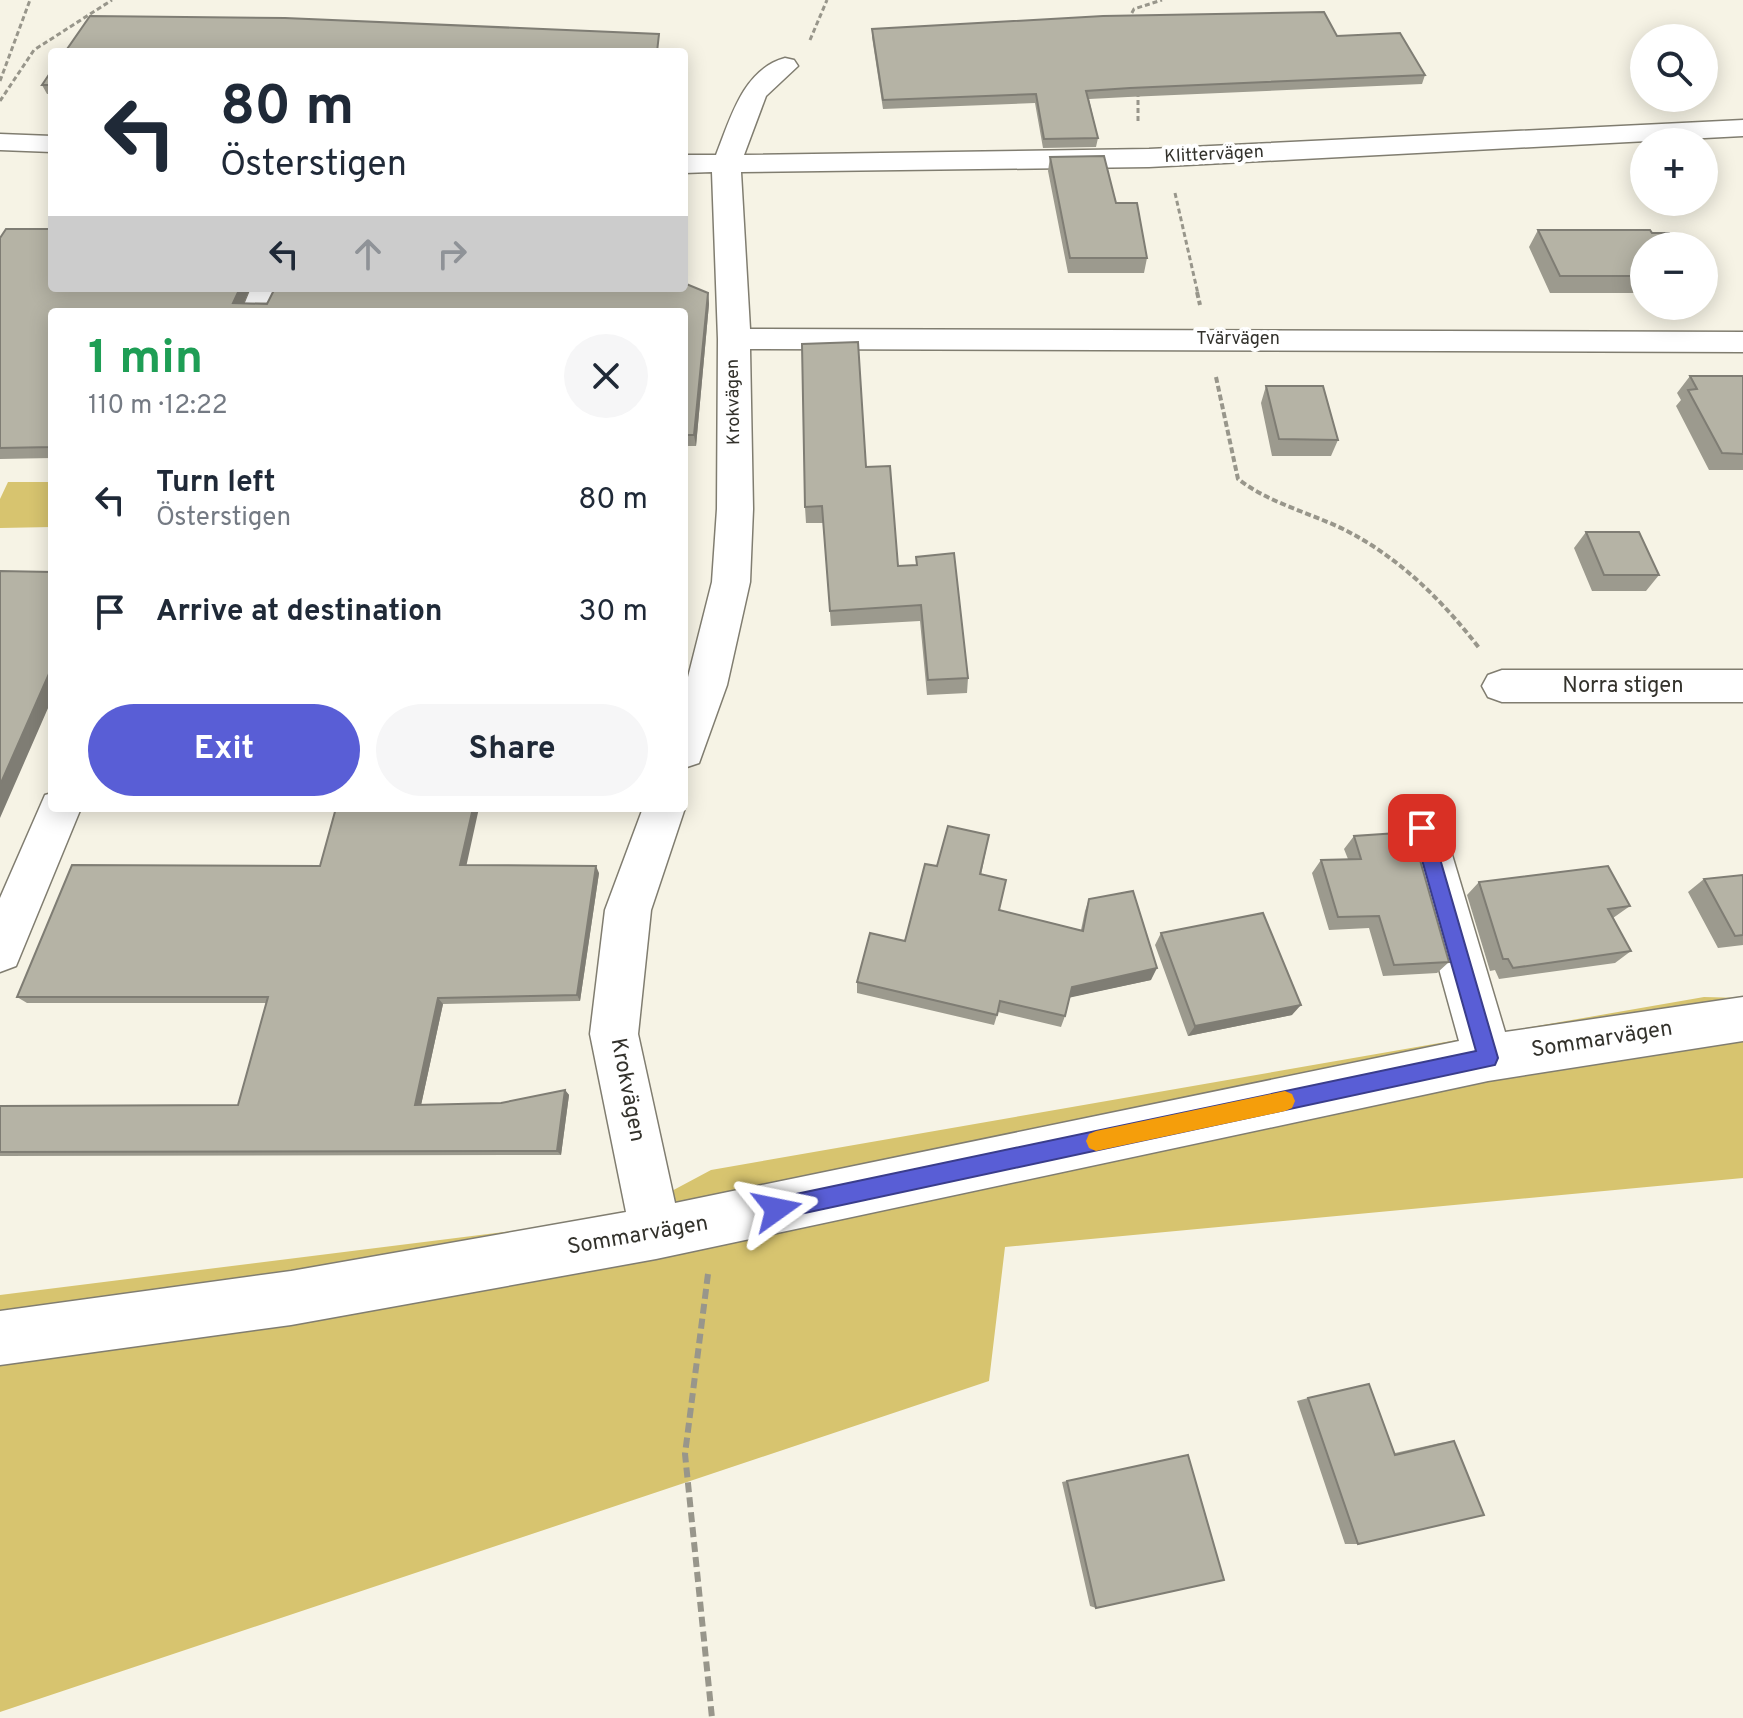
<!DOCTYPE html>
<html lang="en">
<head>
<meta charset="utf-8">
<style>
	body { margin:0; font-family:Overpass,sans-serif; background:#f6f6f7; color:#1f2937; height:100vh; display:flex; flex-direction:column; font-size:30px; white-space:nowrap }
	* { box-sizing:border-box; margin:0 }
	p { font-size:26px; color:#747a83 }
	.icon { flex:none; width:44px; height:44px; fill:none; stroke:currentColor; stroke-width:2; stroke-linecap:round; stroke-linejoin:round }
	.map { position:relative; flex:1; overflow:hidden }
	.drawer { position:absolute; left:48px; top:308px; width:640px; height:504px; display:flex; flex-direction:column; background:#fff; border-radius:8px; box-shadow:0 4px 20px #0003 }
	.drawer>* { flex:none }
	.top-card { position:absolute; left:48px; top:48px; width:640px; height:244px; border-radius:8px; box-shadow:0 4px 20px #0003; background:#fff; color:#1f2937; overflow:hidden }
	.buttons { position:absolute; left:1630px; top:24px; display:grid; gap:16px }
	.buttons a { display:grid; place-items:center; width:88px; height:88px; border-radius:50%; background:#fff; box-shadow:0 4px 20px #0003; font-size:40px }
	.pin { position:absolute; display:grid; place-items:center; width:68px; height:68px; color:#fff; margin:-34px; border-radius:16px; box-shadow:0 4px 12px #0006 }
	.me { position:absolute; width:88px; margin:-44px; rotate:78deg; stroke-linejoin:round; filter:drop-shadow(0 0 6px #0008) }
	.turn { display:flex; align-items:center; gap:28px; height:168px; padding:0 40px; font-size:36px }
	.turn .icon { width:104px; height:104px; stroke-width:2.5 }
	.turn b { display:block; font-size:56px; line-height:68px }
	.lanes { display:flex; align-items:center; height:76px; padding:0 40px; background:#0003; justify-content:center; gap:40px; direction:ltr }
	.lanes .off { opacity:.35 }
	.round { display:grid; place-items:center; flex:none; width:84px; height:84px; border-radius:42px; background:#f6f6f7 }
	.overview { display:flex; align-items:center; justify-content:space-between; height:136px; padding:0 40px }
	h1 { font-size:48px; font-weight:700; line-height:60px; color:#1e9e55 }
	.cta { display:flex; gap:16px; margin-top:auto; padding:16px 40px }
	.cta a { flex:1; height:92px; border-radius:48px; background:#595ed6; color:#fff; font-size:32px; font-weight:700; line-height:92px; text-align:center }
	.cta a+a { background:#f6f6f7; color:#1f2937 }
	ul { padding:0; list-style:none }
	li { display:flex; align-items:center; gap:24px; height:112px; padding:0 40px }
	li div { flex:1 }
	li b { display:block; font-size:30px }
	li em { font-style:normal }
	.map>svg:first-child { display:block }
	.green { fill:#d7c46f }
	.lines { fill:none; stroke-linecap:round; stroke-linejoin:round }
	.street-casing { stroke:#807d70; stroke-width:3 }
	.path-far2 { stroke:#98968b; stroke-width:3; stroke-dasharray:5 3; stroke-linecap:butt }
	.path-far1 { stroke:#98968b; stroke-width:4; stroke-dasharray:6 3; stroke-linecap:butt }
	.path { stroke:#98968b; stroke-width:6; stroke-dasharray:10 5; stroke-linecap:butt }
	.street { fill:#fff; fill-rule:evenodd }
	.wall { fill:#9c9a8e }
	.shaded-wall { fill:#7f7d74 }
	.building { fill:#b5b3a5; stroke:#7f7d74; stroke-width:2 }
	.route { fill:#595ed6; stroke:#3a3d8b; stroke-width:2 }
	.slow { fill:#f59e0b }
	.labels { text-anchor:middle; dominant-baseline:central; stroke-width:8; stroke-linejoin:round; paint-order:stroke }
	.far-street-label { font-size:18px; fill:#33322c; stroke:#fff }
	.street-label { font-size:22px; fill:#33322c; stroke:#fff }
</style>
</head>
<body>
<div class="map">
<svg width="1743" height="1718" viewBox="0 0 1743 1718">
	<rect width="100%" height="100%" fill="#f6f3e5"/>
	<path class="green" d="M8,482H52V527L0,528V499Z
		M1704,997L1743,998V1178L1005,1247L989,1381L0,1712V1295L623,1217L711,1170Z"/>
	<g class="lines">
		<defs>
			<path id="street" d="M785,58L794,60L798,66L766,96L744,155L1149,149L1743,120V136L1149,167L741,172L750,329L1743,332V352L750,349L753,509L750,582L727,685L699,763L684,768V693L712,582L717,509L718,339L712,172L684,173V155H716C730,120 743,69 785,58Z
				M0,134L52,136V152L0,150Z
				M251,288H283L273,312H241Z
				M1502,670H1743V702H1502L1488,697L1482,686L1488,675Z
				M52,793V808H81L16,966L0,972V898L45,795Z
				M684,805L685,808L651,910L638,1034L675,1203L1459,1041L1400,828L1407,815L1422,810L1437,815L1444,828L1505,1032L1743,997V1041L1488,1081L656,1259L291,1325L0,1365V1311L291,1271L626,1212L590,1034L605,910L643,808H684Z"/>
		</defs>
		<use href="#street" class="street-casing"/>
		<path class="path-far2" d="M1128,20L1134,9L1162,0
			M810,40L827,0
			M0,81L30,0
			M1138,92V122
			M0,101L34,50L112,0
			M1175,193L1198,294"/>
		<path class="path-far1" d="M1197,292L1200,305
			M1216,377L1238,479C1269,503 1308,512 1343,529C1399,557 1442,600 1480,649"/>
		<path class="path" d="M708,1274L685,1454L712,1718"/>
		<use href="#street" class="street"/>
	</g>
	<path class="wall" d="M872,29L1337,36L1425,75L1422,84L1128,97L1089,99L1098,138L1096,147L1043,148L1035,103L883,109L872,37Z
		M52,70V94H47L42,85Z
		M1050,157L1116,203L1147,258L1144,273H1068L1048,171Z
		M1538,230L1652,233L1644,246V293H1550L1529,247Z
		M0,238L52,288H250L244,303L708,293L709,304L696,446H684V312H52V458L0,459Z
		M1690,376H1743V470H1709L1676,406L1681,400L1677,393Z
		M1266,386L1338,440L1331,456H1272L1261,403Z
		M866,467L898,566L916,565V557L968,678L967,693L927,695L920,621L831,626L823,523H806L805,507Z
		M1586,532L1659,575L1646,591H1592L1574,548Z
		M989,835L981,875L999,910L1081,930L1085,911L1089,899L1151,980L1070,997L1065,1016L1061,1027L998,1012L994,1025L857,993V982L905,941L937,866Z
		M1354,836L1449,962L1437,973L1383,976L1369,928L1329,930L1312,873L1321,860L1348,859L1344,849Z
		M466,865L599,873L580,1001L443,1004L421,1105L501,1103L565,1090L569,1095L561,1155L0,1156V1106L238,1105L266,1003H27L17,997L320,866Z
		M1743,875V945L1718,948L1688,892L1704,879Z
		M1479,882L1630,906L1613,918L1631,951L1615,963L1499,979L1495,970L1490,971L1467,895Z
		M1161,933L1292,1015L1188,1036L1155,945Z
		M1308,1398L1395,1453L1440,1443L1454,1441L1358,1544H1345L1297,1401Z
		M1188,1455L1096,1608L1090,1606L1062,1482Z"/>
	<path class="shaded-wall" d="M240,288H250L240,312L233,303Z
		M708,293L709,304L696,446L694,435Z
		M52,667V699L0,818V785Z
		M473,808H479L465,872L460,865Z
		M596,866L599,873L580,1001L577,995Z
		M1157,968L1151,980L1068,998L1072,987Z
		M438,998L443,1004L420,1110L415,1105Z
		M1301,1005L1292,1015L1188,1036L1195,1026Z
		M565,1090L569,1095L561,1155L557,1151Z"/>
	<path class="building" d="M1324,12L1337,36L1400,33L1425,75L1130,88L1086,91L1098,138L1044,139L1036,94L883,100L872,29L1103,16Z
		M90,16L285,18L659,34L657,52H65Z
		M52,70V85H42Z
		M1104,156L1116,203H1137L1147,258H1070L1050,157Z
		M6,229H52V288H240L233,303L267,304L275,288H684V283L708,293L694,435H684V312H52V447L0,448V238Z
		M1538,230H1650L1652,233H1669L1676,246H1644V276H1560Z
		M858,342L866,467L890,466L898,566L917,565L916,557L954,553L968,678L928,680L921,605L830,611L822,506L805,507L802,344Z
		M1690,376H1743V454L1722,453L1688,390L1697,389Z
		M1266,386H1323L1338,440L1279,439Z
		M1586,532H1639L1659,575H1604Z
		M0,571L52,572V667L0,785Z
		M336,808H473L460,865L596,866L577,995L438,998L415,1105L501,1103L565,1090L557,1151L0,1152V1106L238,1105L268,997H17L72,865L320,866Z
		M948,826L989,835L980,874L1006,880L999,910L1083,931L1089,899L1133,891L1157,968L1072,987L1065,1016L1000,1001L997,1015L857,982L870,933L905,941L925,864L937,866Z
		M1412,832L1449,962L1394,965L1379,916L1338,917L1321,860L1361,859L1354,836Z
		M1608,866L1630,906L1608,909L1631,951L1513,968L1508,959H1503L1479,882Z
		M1743,875V935L1735,936L1704,879Z
		M1263,913L1301,1005L1195,1026L1161,933Z
		M1369,1384L1395,1455L1454,1441L1484,1515L1358,1544L1308,1398Z
		M1188,1455L1224,1580L1096,1608L1067,1481Z"/>
	<path class="route" d="M1422,821L1428,823L1431,828L1498,1058L1495,1065L777,1219L769,1216L766,1209L769,1201L777,1198L1476,1051L1413,828L1415,823Z"/>
	<path class="slow" d="M1285,1091L1292,1094L1295,1101L1292,1108L1285,1111L1096,1151L1089,1148L1086,1141L1089,1134L1096,1131Z"/>
	<g class="labels">
		<g class="far-street-label">
			<text transform="translate(1214 155) rotate(-3)">Klittervägen</text>
			<text x="1238" y="339">Tvärvägen</text>
			<text transform="translate(734 402) rotate(-91)">Krokvägen</text>
		</g>
		<g class="street-label">
			<text x="1623" y="686">Norra stigen</text>
			<text transform="translate(1602 1040) rotate(-9)">Sommarvägen</text>
			<text transform="translate(627 1090) rotate(79)">Krokvägen</text>
			<text transform="translate(638 1236) rotate(-10)">Sommarvägen</text>
		</g>
	</g>
</svg>
<div class="buttons">
<a><svg class="icon" aria-label="search" viewBox="0 0 24 24"><circle cx="10" cy="10" r="6"/><path d="M15 15l6 6"/></svg></a>
<a>+</a>
<a>−</a>
</div>
<div class="pin" style="left:1422px;top:828px;background:#d93025"><svg class="icon" aria-label="arrive" viewBox="0 0 24 24"><path d="M6 21V4h12l-3 4 3 4H6"/></svg></div>
<svg class="me" style="left:777px;top:1209px" viewBox="-20 -20 40 40"><path d="M0-17L14 15 0 8-14 15z" fill="#595ed6" stroke="#fff" stroke-width="4"/></svg>
<div class="top-card">
<div class="turn"><svg class="icon" aria-label="left" viewBox="0 0 24 24"><path d="M17 20v-9H6M10 6l-5 5 5 5"/></svg><div><b>80 m</b>Österstigen</div></div>
<div class="lanes"><svg class="icon" aria-label="left" viewBox="0 0 24 24"><path d="M17 20v-9H6M10 6l-5 5 5 5"/></svg><svg class="icon off" aria-label="ahead" viewBox="0 0 24 24"><path d="M12 20V5M6 11l6-6 6 6"/></svg><svg class="icon off" aria-label="right" viewBox="0 0 24 24"><path d="M7 20v-9h11M14 6l5 5-5 5"/></svg></div>
</div>
<section class="drawer">
<div class="overview"><div><h1>1 min</h1><p>110 m · 12:22</p></div><a class="round"><svg class="icon" aria-label="close" viewBox="0 0 24 24"><path d="M6 6l12 12M18 6L6 18"/></svg></a></div>
<ul>
<li><svg class="icon" aria-label="left" viewBox="0 0 24 24"><path d="M17 20v-9H6M10 6l-5 5 5 5"/></svg><div><b>Turn left</b><p>Österstigen</p></div><em>80 m</em></li>
<li><svg class="icon" aria-label="arrive" viewBox="0 0 24 24"><path d="M6 21V4h12l-3 4 3 4H6"/></svg><div><b>Arrive at destination</b></div><em>30 m</em></li>
</ul>
<div class="cta"><a>Exit</a><a>Share</a></div>
</section>
</div>
</body>
</html>
